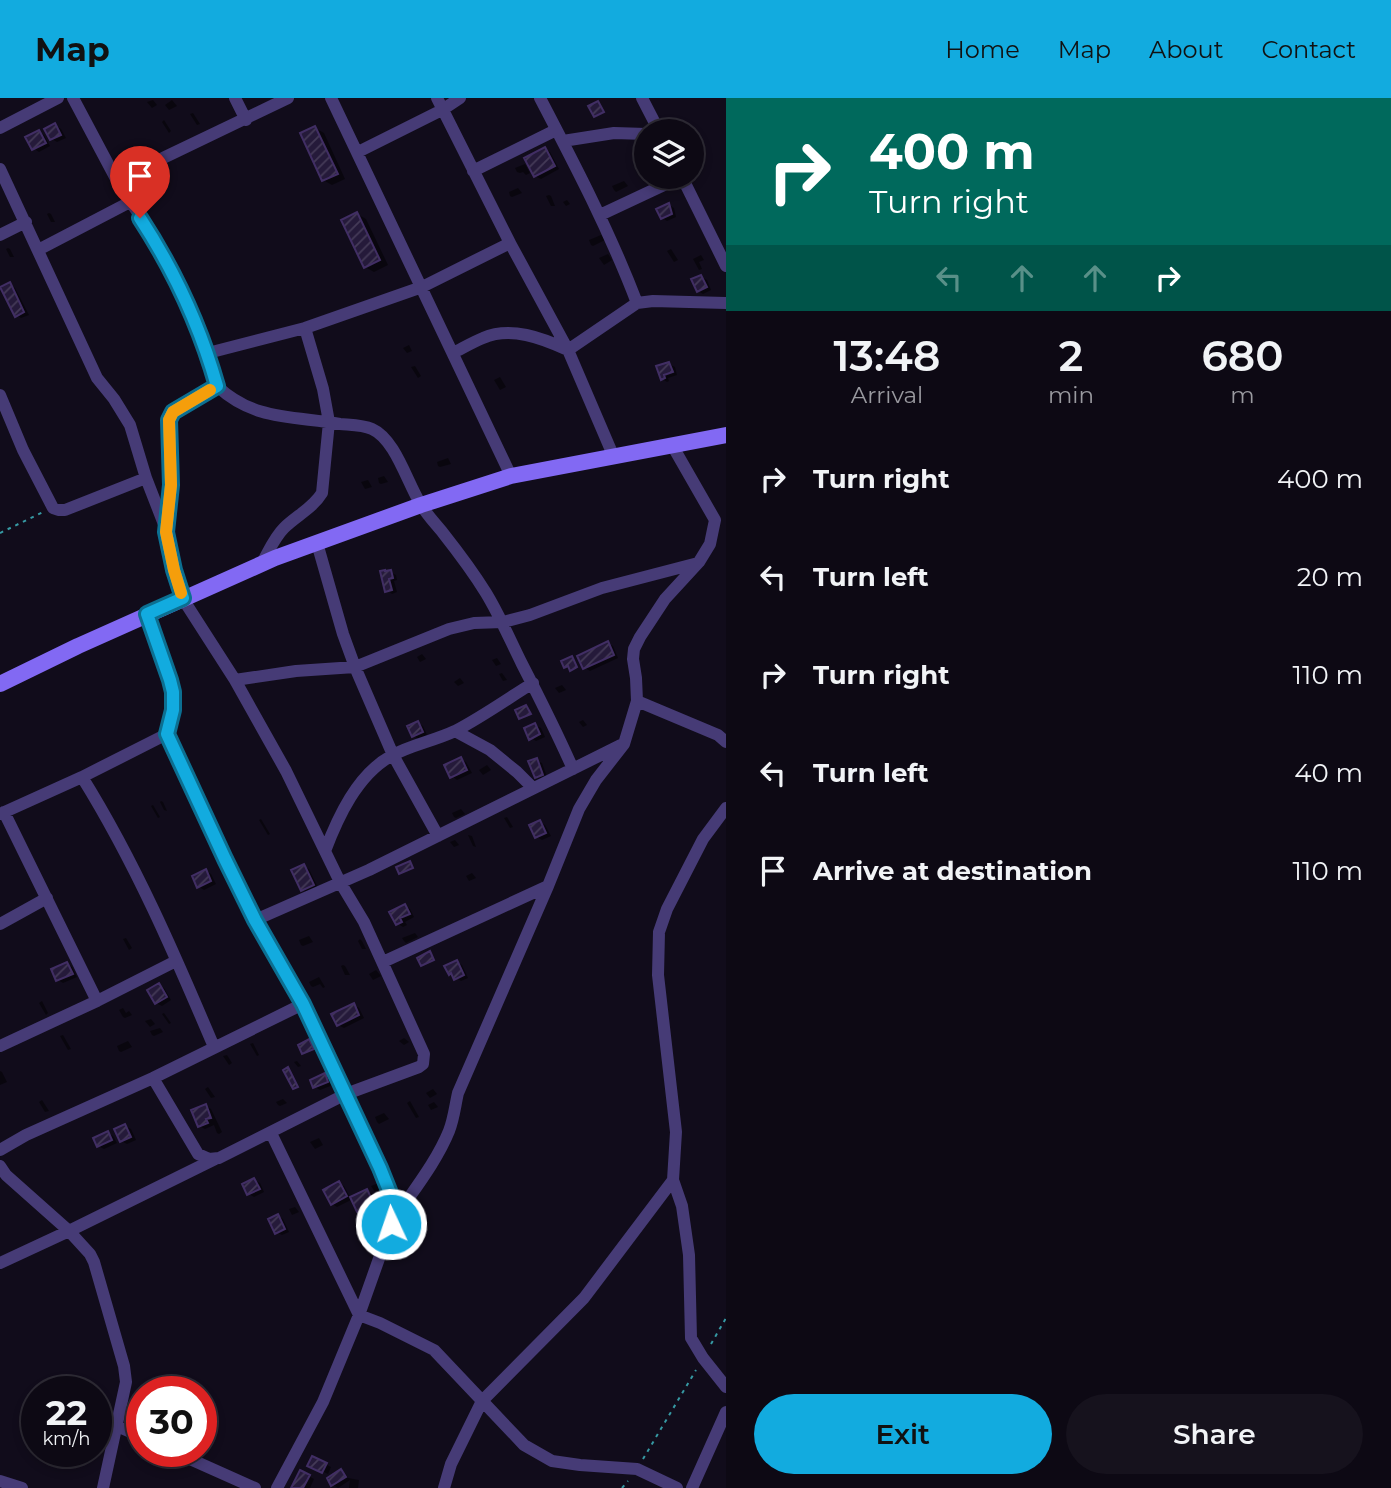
<!DOCTYPE html>
<html lang="en">
<head>
<meta charset="utf-8">
<style>
	body { margin:0; font-family:Montserrat,sans-serif; background:#16121d; color:#f1f3f6; height:100vh; display:flex; flex-direction:column; font-size:26px; white-space:nowrap }
	* { box-sizing:border-box; margin:0 }
	p { font-size:23px; color:#9a9aa0 }
	.icon { flex:none; width:38px; height:38px; fill:none; stroke:currentColor; stroke-width:2; stroke-linecap:round; stroke-linejoin:round }
	.map { position:relative; flex:1; overflow:hidden }
	.side { display:flex; flex-direction:column; background:#0d0914; width:665px }
	.side>* { flex:none }
	.guide { background:#00695c; color:#fff; overflow:hidden }
	.buttons { position:absolute; left:634px; top:21px; display:grid; gap:14px }
	.buttons a { display:grid; place-items:center; width:70px; height:70px; border-radius:50%; background:#0d0914; box-shadow:0 4px 10px #0003,0 0 0 2px #2d2a34; font-size:35px }
	.speed { position:absolute; left:21px; top:1278px; display:flex; gap:14px; font-size:35px; font-weight:700; text-align:center }
	.speed>* { display:grid; place-content:center; width:91px; height:91px; border-radius:50%; background:#0d0914; box-shadow:0 4px 10px #0003,0 0 0 2px #2d2a34; line-height:1 }
	.speed small { font-size:18px; font-weight:400 }
	.speed .limit { border:10px solid #d22; background:#fff; color:#111 }
	.pin { position:absolute; display:grid; place-items:center; width:60px; height:60px; color:#fff; margin:-72px -30px; border-radius:50% 50% 50% 0; rotate:-45deg; box-shadow:0 0 7px #0007 }
	.pin .icon { rotate:45deg }
	.me { position:absolute; width:77px; margin:-38px; rotate:357deg; stroke-linejoin:round; filter:drop-shadow(0 0 5px #0008) }
	.turn { display:flex; align-items:center; gap:24px; height:147px; padding:0 28px; font-size:32px }
	.turn .icon { width:91px; height:91px; stroke-width:2.5 }
	.turn b { display:block; font-size:49px; line-height:60px }
	.lanes { display:flex; align-items:center; height:66px; padding:0 28px; background:#0003; justify-content:center; gap:35px; direction:ltr }
	.lanes .off { opacity:.35 }
	.eta { display:flex; justify-content:space-evenly; align-items:center; height:119px; text-align:center }
	.eta b { font-size:42px; font-weight:600; line-height:49px }
	.primary-button { display:flex; gap:14px; margin-top:auto; padding:14px 28px }
	.primary-button a { flex:1; height:80px; border-radius:42px; background:#12abdf; color:#111; font-size:28px; font-weight:600; line-height:80px; text-align:center }
	.primary-button a+a { background:#16121d; color:#f1f3f6 }
	ul { padding:0; list-style:none }
	li { display:flex; align-items:center; gap:21px; height:98px; padding:0 28px }
	li div { flex:1 }
	li b { display:block; font-size:26px }
	li em { font-style:normal }
	header { display:flex; align-items:center; gap:42px; box-sizing:border-box; height:98px; padding:0 35px; background:#12abdf; color:#111 }
	header strong { font-size:33px }
	nav { display:flex; gap:38px; margin-inline-start:auto; font-size:24px }
	main { display:flex; flex:1; min-height:0 }
	.map>svg:first-child { display:block }
	.shadow { fill:#0007 }
	.building { fill:url(#building-hatch); stroke:#412e64; stroke-width:2 }
	.lines { fill:none; stroke-linecap:round; stroke-linejoin:round }
	.path { stroke:#3699a3; stroke-width:2; stroke-dasharray:3.5 5; stroke-linecap:butt }
	.street { stroke:#463b76; stroke-width:12 }
	.secondary { stroke:#8269f3; stroke-width:16 }
	.route-casing { stroke:#0c6f91; stroke-width:18 }
	.route { stroke:#12abdf; stroke-width:12 }
	.slow { stroke:#f59e0b; stroke-width:12 }
</style>
</head>
<body>
<header>
<strong>Map</strong>
<nav><a>Home</a><a>Map</a><a>About</a><a>Contact</a></nav>
</header>
<main>
<div class="map">
<svg width="726" height="1390" viewBox="0 0 726 1390">
	<defs>
		<pattern id="building-hatch" width="6" height="6" patternUnits="userSpaceOnUse" patternTransform="scale(1.75)"><rect width="6" height="6" fill="#251a3a"/><path d="M-1 1l2-2M0 6l6-6M5 7l2-2" fill="none" stroke="#443a57"/></pattern>
	</defs>
	<rect width="100%" height="100%" fill="#110c1b"/>
	<path class="shadow" d="M153,2L157,7L152,10L147,4Z
		M172,2L177,8L169,12L165,7Z
		M193,15L200,26L197,27L190,16Z
		M164,22L171,33L169,35L162,24Z
		M55,27L61,31L66,40L57,44L52,41Z
		M315,30L324,35L345,81L332,87L323,82Z
		M39,34L44,37L50,48L39,54L33,50Z
		M545,51L550,54L559,71L541,81L535,78Z
		M525,66L530,75L526,77L523,74L520,75L517,74L515,70Z
		M624,83L628,88L616,94L614,92L612,88Z
		M518,90L522,95L512,99L510,98L509,94Z
		M549,97L551,98L555,108H551L546,98Z
		M567,102L570,106L566,108L563,104Z
		M669,107L674,110L676,119L667,123L662,120Z
		M49,115L51,116L55,124H51L47,116Z
		M357,116L366,121L388,167L374,174L365,169Z
		M601,137L605,142L593,148L591,147L589,142Z
		M8,150L10,151L14,159H10L6,151Z
		M671,151L678,162L674,164L667,153Z
		M608,156L612,162L604,167L599,160Z
		M701,157L704,162L699,164L702,171L699,172L693,161Z
		M701,179L707,182L711,192L703,196L698,193Z
		M10,186L15,190L29,217L21,220L16,217Z
		M409,247L412,253L407,255L403,250Z
		M669,266L675,269L677,277L668,280L669,283L667,284L662,281Z
		M415,268L421,278L418,280L411,269Z
		M500,279L506,289L500,292L494,282Z
		M448,360L451,366L440,369L438,368L437,364Z
		M384,378L388,384L381,386L379,385L378,380Z
		M368,382L372,389L365,391L361,384Z
		M390,474L396,477L397,482L394,483L397,494L392,496L387,492L382,475Z
		M607,545L613,548L618,560L590,573L585,570Z
		M422,556L426,561L420,564L417,559Z
		M497,560L501,566L496,568L492,562Z
		M502,575L507,582L503,583L499,576Z
		M460,580L464,585L458,588L454,584Z
		M562,587L566,592L559,595L555,590Z
		M583,622L587,627L583,629L579,624Z
		M418,625L423,628L427,637L419,641L413,638Z
		M535,627L541,630L545,639L536,643L531,640Z
		M461,661L466,664L472,675L457,682L452,678Z
		M536,662L542,665L547,679L542,682L536,679Z
		M487,667L491,672L483,677L479,672Z
		M161,703L163,704L167,713L164,712L160,704Z
		M153,707L160,719L158,720L151,708Z
		M461,711L465,716L456,720L454,719L452,715Z
		M507,719L513,729L510,730L504,720Z
		M261,721L270,736L268,737L259,722Z
		M540,724L545,727L551,738L542,742L537,739Z
		M468,737L472,738L476,749L473,748Z
		M455,742L459,747L454,749L450,744Z
		M303,768L309,771L318,790L308,795L303,792Z
		M206,773L211,776L216,786L204,792L199,789Z
		M472,775L476,780L469,783L466,778Z
		M405,808L410,811L414,819L405,824L407,827L403,829L398,826L392,814Z
		M415,835L418,839L406,845L404,843L402,840Z
		M309,838L313,844L303,848L301,847L299,842Z
		M126,840L132,850L129,852L123,841Z
		M360,841L362,843L366,851H362L358,843Z
		M457,864L462,867L468,880L461,883L450,875Z
		M67,866L72,869L77,879L63,885L58,882Z
		M343,867L345,868L350,877H345L341,868Z
		M376,872L381,878L373,882L369,876Z
		M319,879L325,889L323,890L320,886L313,889L311,888L309,884Z
		M159,887L164,890L171,902L162,908L156,905Z
		M42,903L48,915L46,917L39,905Z
		M354,907L359,910L364,920L344,930L338,927Z
		M123,910L126,915L129,913L132,917L125,920L123,919L119,912Z
		M164,915L171,925L169,926L162,916Z
		M151,921L155,926L150,929L145,923Z
		M160,930L163,934L154,938L152,937L150,933Z
		M63,937L71,951L68,952L60,938Z
		M404,940L409,944L404,947L399,943Z
		M128,943L132,949L121,954L119,953L117,948Z
		M253,945L259,957L257,958L250,946Z
		M227,957L232,965L229,967L223,958Z
		M297,963L301,968L298,969L294,964Z
		M0,973L2,974L7,984L0,987Z
		M325,977L330,981L333,987L320,992L315,989Z
		M208,989L215,999L211,1000L205,991Z
		M433,991L437,996L430,1000L426,995Z
		M283,1001L287,1005L280,1008L278,1007L276,1004Z
		M42,1002L49,1013L45,1014L39,1004Z
		M410,1003L419,1019L416,1020L407,1005Z
		M434,1004L438,1009L431,1012L428,1007Z
		M206,1008L211,1011L222,1034L219,1036L217,1035L214,1027L205,1031L199,1028Z
		M384,1015L389,1021L379,1026L377,1024L375,1019Z
		M125,1028L131,1031L136,1042L127,1046L121,1043Z
		M108,1035L113,1038L117,1045L104,1051L98,1048Z
		M319,1040L323,1047L315,1051L310,1044Z
		M254,1082L260,1085L264,1094L254,1099L249,1096Z
		M339,1085L344,1088L351,1101L367,1093L373,1096L379,1109L364,1116L358,1113L353,1101L337,1109L332,1106Z
		M379,1085L383,1091L375,1094L371,1088Z
		M295,1109L299,1114L292,1117L289,1111Z
		M278,1118L283,1121L289,1134L282,1137L276,1134Z
		M313,1360L331,1369L328,1376L309,1367Z
		M341,1373L346,1376L348,1380L359,1382L358,1390H349L350,1382L338,1390L333,1387Z
		M301,1374L314,1381L310,1390H293Z"/>
	<path class="building" d="M598,3L604,14L594,19L588,8Z
		M55,25L61,37L50,42L44,31Z
		M315,28L338,76L322,83L300,35Z
		M39,32L46,45L32,52L25,39Z
		M545,49L555,68L534,79L524,60Z
		M669,105L672,116L661,121L656,111Z
		M357,114L380,162L364,170L341,122Z
		M701,177L707,189L697,194L691,181Z
		M10,184L24,214L15,219L0,189Z
		M669,264L673,274L664,277L665,280L661,282L656,268Z
		M385,472V473L391,472L393,480L389,481L392,492L385,494L380,473Z
		M608,543L614,557L583,571L577,558Z
		M572,558L577,569L570,573L568,568L564,570L561,563Z
		M526,607L531,616L519,621L515,612Z
		M418,623L423,634L412,639L407,628Z
		M535,625L540,636L529,642L524,630Z
		M461,659L467,672L450,680L444,667Z
		M537,660L543,677L535,680L528,663Z
		M540,722L546,735L535,740L529,727Z
		M410,763L413,770L399,776L396,769Z
		M304,766L314,787L301,793L291,772Z
		M206,771L211,783L197,790L192,778Z
		M405,806L410,816L400,820L402,824L396,827L389,814Z
		M430,853L434,862L421,868L417,860Z
		M457,862L464,877L454,882L451,875L449,877L444,868Z
		M67,864L73,876L56,883L51,871Z
		M159,885L167,899L155,906L147,892Z
		M354,905L359,917L337,928L331,916Z
		M309,941L314,951L302,956L298,947Z
		M288,969L298,989L293,991L283,972Z
		M325,975L328,984L313,990L310,982Z
		M206,1006L211,1020L206,1021L208,1025L198,1029L191,1012Z
		M125,1026L131,1039L120,1044L114,1031Z
		M108,1033L112,1042L97,1049L93,1040Z
		M254,1080L260,1091L247,1097L242,1086Z
		M339,1083L347,1098L331,1107L323,1092Z
		M367,1091L374,1106L357,1114L350,1099Z
		M278,1116L285,1131L275,1136L268,1121Z
		M312,1358L327,1365L322,1375L307,1368Z
		M341,1371L346,1379L331,1388L327,1380Z
		M300,1372L310,1377L303,1390H291Z"/>
	<g class="lines">
		<path class="path" d="M0,435L43,414
			M711,1246L726,1220
			M643,1361L696,1272
			M622,1390L628,1383"/>
		<path class="street" d="M73,0L115,79L161,151L195,221L208,255L217,288L173,315L169,322L171,387L167,429
			M235,0L246,22
			M331,0L511,378
			M437,0L510,145L568,252L613,357
			M642,0L659,33
			M0,30L58,0
			M563,43L614,35L646,36
			M358,54L442,12L460,0
			M0,71L97,280L114,301L130,327L146,380L167,434L174,472L183,501L235,582L286,673L340,784L364,824L424,956L423,966L419,969L346,996L219,1060L209,1061L198,1056L153,980
			M473,73L556,32
			M115,79L163,60L288,0
			M682,79L726,168
			M600,117L681,79
			M0,137L26,124
			M38,152L130,104
			M637,205L653,203L726,205
			M208,255L305,230L422,189L510,145
			M453,255C463,250 473,244 483,240C511,228 542,240 568,252L637,205C610,134 575,67 540,0
			M217,288C254,323 294,318 340,326C350,327 363,327 372,331C395,341 407,384 420,405C426,416 435,425 443,435C458,454 473,474 486,495C500,518 510,542 522,566C540,601 557,635 573,671
			M0,297L23,352L53,410L59,412H65L146,380
			M317,445L343,536L355,569L393,657L438,738
			M262,465C269,453 274,440 284,430C296,418 313,410 322,395L329,324L323,291L305,230
			M147,516C158,545 175,577 173,608C173,618 170,627 167,636L255,822L303,906L336,973L380,1070L394,1105V1114L391,1126L381,1155L359,1217L323,1304L277,1390
			M235,582L296,573L355,569L449,531L474,525L503,524L530,517L602,490L698,465
			M637,603L718,637L726,644
			M455,633L490,652L517,674L533,690
			M167,636L82,679C135,764 175,857 214,949
			M4,714L97,903
			M0,716L82,679
			M325,753C338,719 357,677 391,658C410,647 434,643 455,633C482,619 507,601 533,585
			M255,822L369,772L621,647
			M0,826L47,800
			M383,864L548,788
			M0,948L97,903L176,863
			M271,1035L359,1217L380,1225L434,1252L524,1347L552,1363L580,1367L637,1371L677,1390
			M0,1052L26,1037L153,980L303,906
			M0,1068L6,1077L69,1133L90,1156L94,1164L124,1268L126,1284L103,1390
			M673,1082L682,1108L689,1157L691,1240L703,1260L726,1289
			M393,1123C412,1094 436,1065 449,1033C454,1020 455,1008 458,995L548,788L579,711L596,682L624,646L637,603L636,580L633,561L634,551L640,539L665,501L699,464L710,446L715,422L672,347
			M0,1165L69,1133L215,1061
			M117,1328L142,1339
			M172,1353L255,1390
			M0,1383L22,1390
			M444,1390L451,1366L482,1303L584,1200L673,1082L676,1034L658,877L659,834L667,811L703,741L726,710
			M692,1390L726,1314"/>
		<path class="secondary" d="M0,586L78,548L275,460L421,407L511,378L726,337"/>
	</g>
	<g class="lines">
		<defs>
			<path id="route" d="M140,120C174,172 200,228 217,288L173,314L169,322L171,387L166,434L174,472L183,500L147,516L170,582L173,594V612L167,636L225,761L255,822L303,906L380,1070L394,1105V1114L391,1126"/>
		</defs>
		<use href="#route" class="route-casing"/>
		<use href="#route" class="route"/>
		<path class="slow" d="M181,495L174,472L166,434L171,387L169,322L173,314L210,292"/>
	</g>
</svg>
<div class="buttons">
<a><svg class="icon" aria-label="layers" viewBox="0 0 24 24"><path d="M12 4l9 5-9 5-9-5zM3 14l9 5 9-5"/></svg></a>
</div>
<div class="speed"><div>22<small>km/h</small></div><div class="limit">30</div></div>
<div class="pin" style="left:140px;top:120px;background:#d93025"><svg class="icon" aria-label="arrive" viewBox="0 0 24 24"><path d="M6 21V4h12l-3 4 3 4H6"/></svg></div>
<svg class="me" style="left:391px;top:1126px" viewBox="-20 -20 40 40"><circle r="17" fill="#12abdf" stroke="#fff" stroke-width="3"/><path d="M0-11L8 9 0 5-8 9z" fill="#fff"/></svg>
</div>
<section class="side">
<div class="guide">
<div class="turn"><svg class="icon" aria-label="right" viewBox="0 0 24 24"><path d="M7 20v-9h11M14 6l5 5-5 5"/></svg><div><b>400 m</b>Turn right</div></div>
<div class="lanes"><svg class="icon off" aria-label="left" viewBox="0 0 24 24"><path d="M17 20v-9H6M10 6l-5 5 5 5"/></svg><svg class="icon off" aria-label="ahead" viewBox="0 0 24 24"><path d="M12 20V5M6 11l6-6 6 6"/></svg><svg class="icon off" aria-label="ahead" viewBox="0 0 24 24"><path d="M12 20V5M6 11l6-6 6 6"/></svg><svg class="icon" aria-label="right" viewBox="0 0 24 24"><path d="M7 20v-9h11M14 6l5 5-5 5"/></svg></div>
</div>
<div class="eta">
<div><b>13:48</b><p>Arrival</p></div>
<div><b>2</b><p>min</p></div>
<div><b>680</b><p>m</p></div>
</div>
<ul>
<li><svg class="icon" aria-label="right" viewBox="0 0 24 24"><path d="M7 20v-9h11M14 6l5 5-5 5"/></svg><div><b>Turn right</b></div><em>400 m</em></li>
<li><svg class="icon" aria-label="left" viewBox="0 0 24 24"><path d="M17 20v-9H6M10 6l-5 5 5 5"/></svg><div><b>Turn left</b></div><em>20 m</em></li>
<li><svg class="icon" aria-label="right" viewBox="0 0 24 24"><path d="M7 20v-9h11M14 6l5 5-5 5"/></svg><div><b>Turn right</b></div><em>110 m</em></li>
<li><svg class="icon" aria-label="left" viewBox="0 0 24 24"><path d="M17 20v-9H6M10 6l-5 5 5 5"/></svg><div><b>Turn left</b></div><em>40 m</em></li>
<li><svg class="icon" aria-label="arrive" viewBox="0 0 24 24"><path d="M6 21V4h12l-3 4 3 4H6"/></svg><div><b>Arrive at destination</b></div><em>110 m</em></li>
</ul>
<div class="primary-button"><a>Exit</a><a>Share</a></div>
</section>
</main>
</body>
</html>
